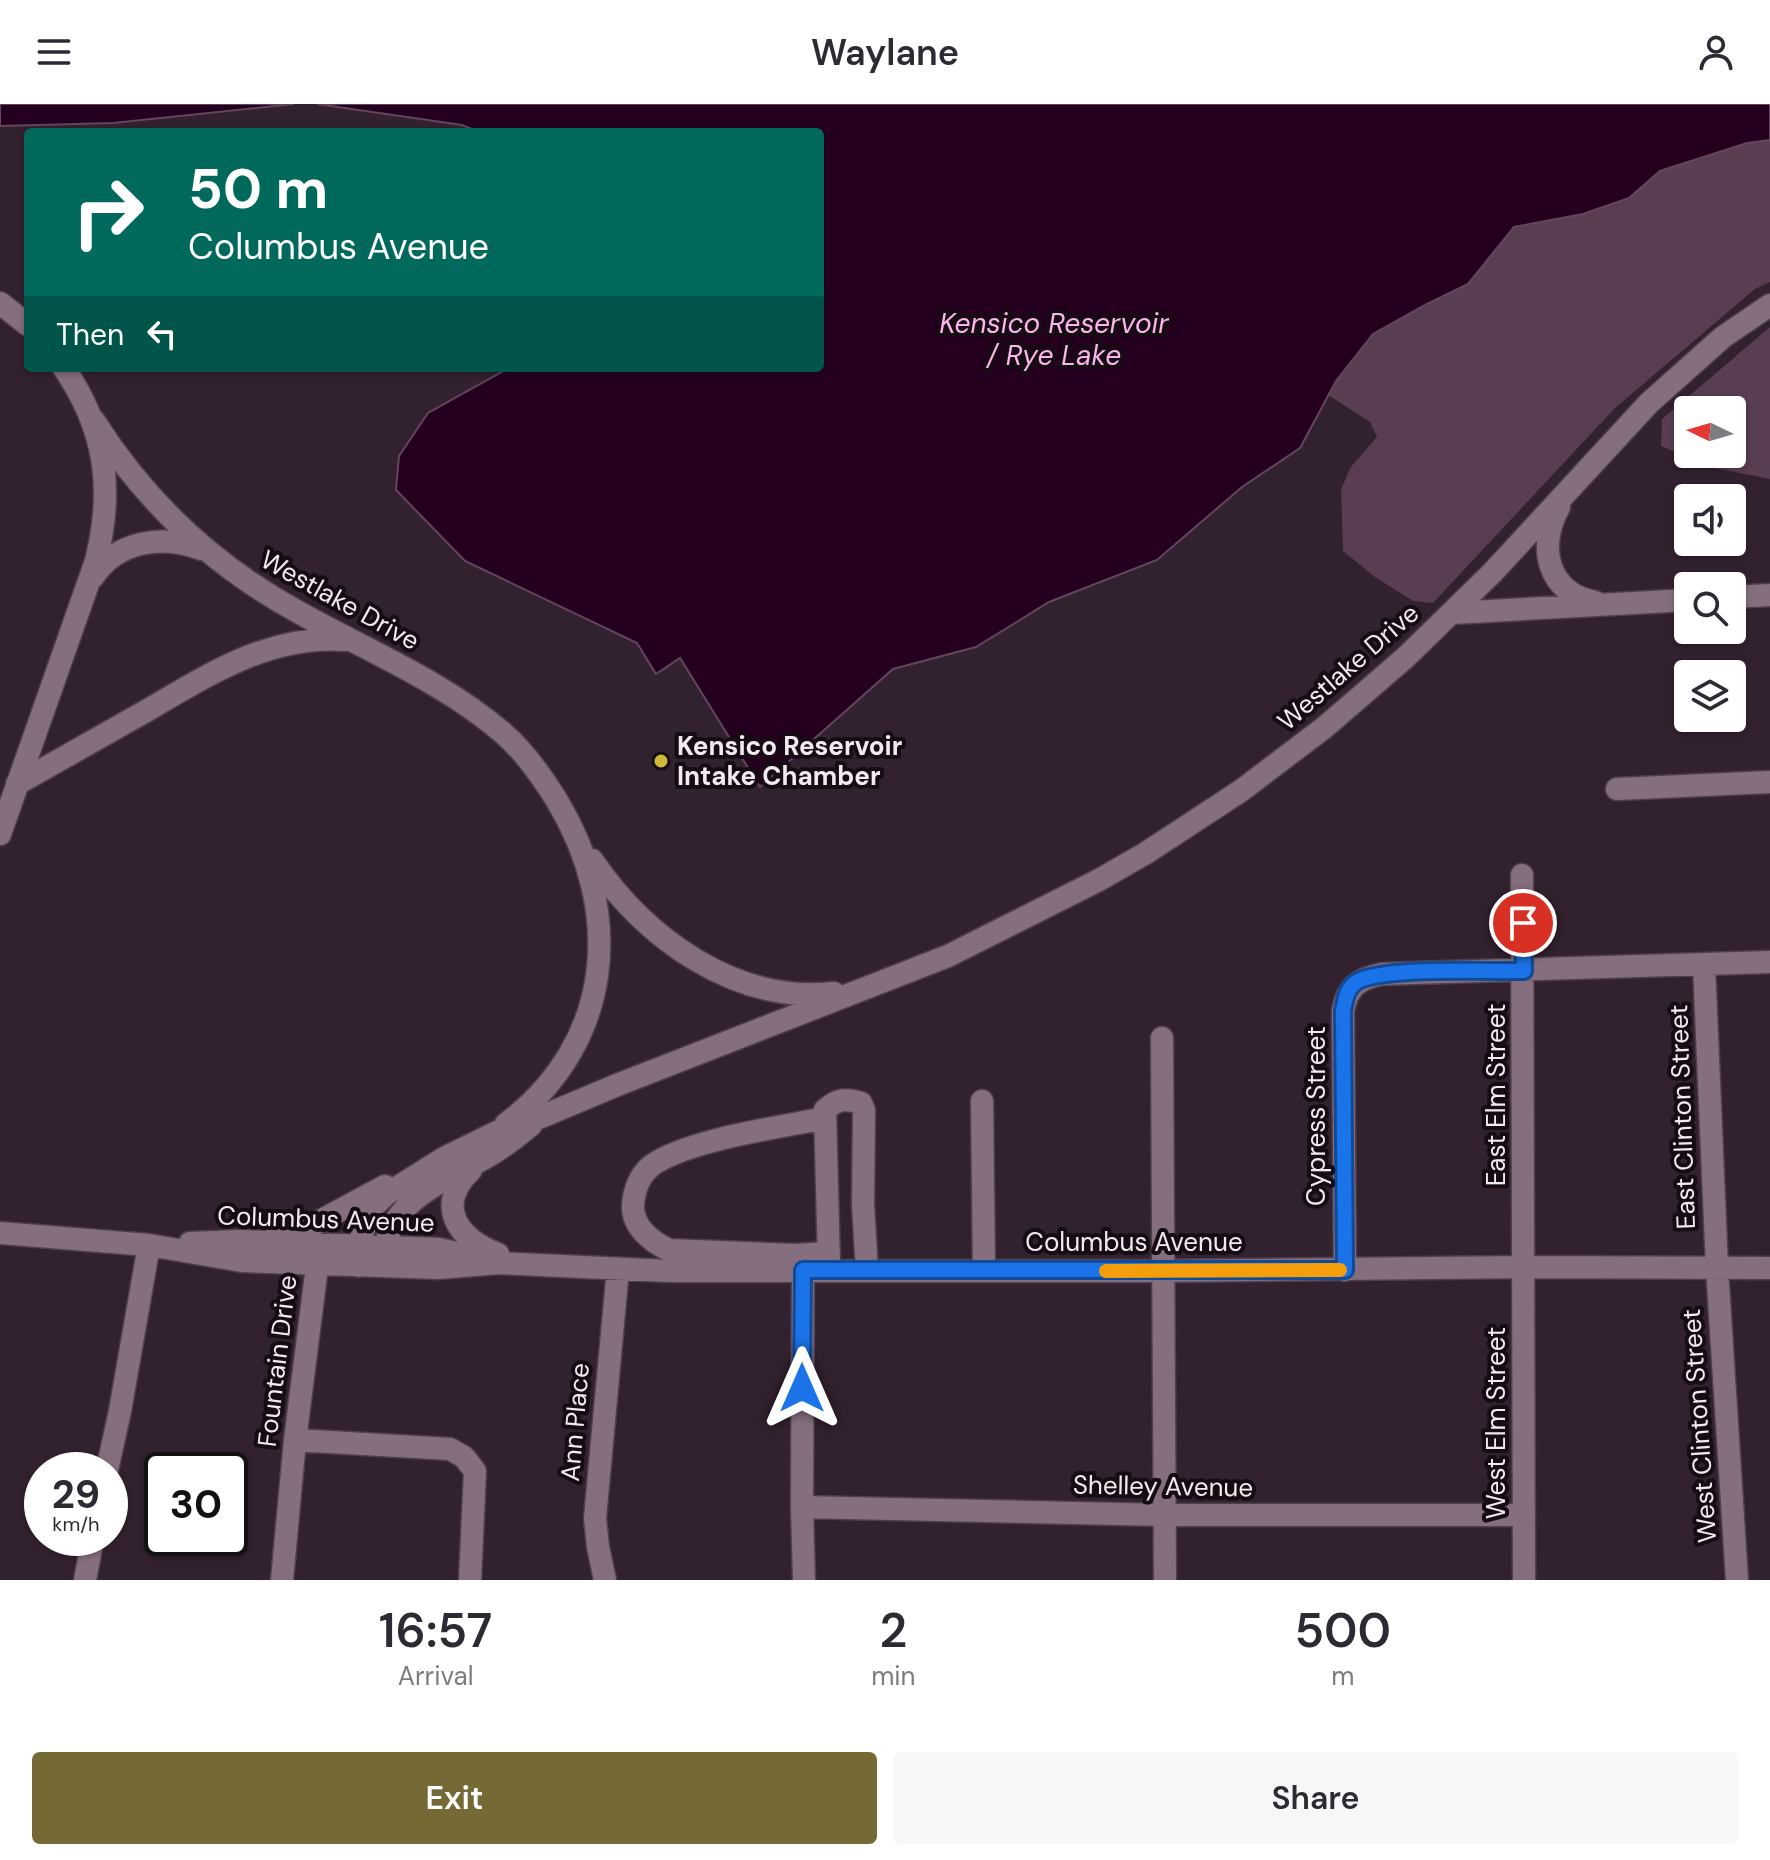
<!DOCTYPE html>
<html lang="en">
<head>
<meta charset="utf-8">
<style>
	body { margin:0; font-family:"DM Sans",sans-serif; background:#f7f7f7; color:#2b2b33; height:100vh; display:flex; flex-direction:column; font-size:30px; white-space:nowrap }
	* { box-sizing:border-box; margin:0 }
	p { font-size:26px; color:#7c7c81 }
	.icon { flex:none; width:44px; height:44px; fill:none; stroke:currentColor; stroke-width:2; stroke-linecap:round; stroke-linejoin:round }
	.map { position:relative; height:1476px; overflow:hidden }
	.sheet { display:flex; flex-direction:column; background:#fff; flex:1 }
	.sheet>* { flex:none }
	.guide { position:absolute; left:24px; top:24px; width:800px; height:244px; border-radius:8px; box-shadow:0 2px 6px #0004; background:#00695c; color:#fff; overflow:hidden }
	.needle { width:52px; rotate:275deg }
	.tools { position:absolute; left:1674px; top:292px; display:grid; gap:16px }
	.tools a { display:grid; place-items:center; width:72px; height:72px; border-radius:8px; background:#fff; box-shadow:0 2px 6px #0004; font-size:40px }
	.speed { position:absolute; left:24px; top:1348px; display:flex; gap:16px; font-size:40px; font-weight:700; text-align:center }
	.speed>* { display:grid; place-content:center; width:104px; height:104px; border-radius:50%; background:#fff; box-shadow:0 2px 6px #0004; line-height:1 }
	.speed small { font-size:20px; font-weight:400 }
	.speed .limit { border:4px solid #111; border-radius:12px; background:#fff; color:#111 }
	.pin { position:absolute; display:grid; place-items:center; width:68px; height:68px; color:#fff; margin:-34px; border:4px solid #fff; border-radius:50%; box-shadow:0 2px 8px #0007 }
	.me { position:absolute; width:88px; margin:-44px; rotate:0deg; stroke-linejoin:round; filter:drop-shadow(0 0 6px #0008) }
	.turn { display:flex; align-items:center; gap:28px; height:168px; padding:0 32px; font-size:36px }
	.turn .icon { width:104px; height:104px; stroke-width:2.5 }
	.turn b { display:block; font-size:56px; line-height:68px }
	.then { display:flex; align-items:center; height:76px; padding:0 32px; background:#0003; gap:16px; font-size:30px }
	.eta { display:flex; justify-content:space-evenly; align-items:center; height:136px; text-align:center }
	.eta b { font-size:48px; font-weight:600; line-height:56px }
	.cta { display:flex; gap:16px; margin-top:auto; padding:16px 32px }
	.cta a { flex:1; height:92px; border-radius:8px; background:#756a35; color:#fff; font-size:32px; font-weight:600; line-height:92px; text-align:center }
	.cta a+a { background:#f7f7f7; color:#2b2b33 }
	header { display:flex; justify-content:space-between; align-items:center; height:104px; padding:0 32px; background:#fff; font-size:36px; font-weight:600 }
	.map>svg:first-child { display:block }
	.green { fill:#593d52; fill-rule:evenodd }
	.water { fill:#24001e; stroke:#63465d; stroke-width:2 }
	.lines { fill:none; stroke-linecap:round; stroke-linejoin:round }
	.minor-casing { stroke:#4f3f4b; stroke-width:25 }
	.minor { stroke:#856f7f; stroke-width:22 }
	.route-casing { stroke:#114b97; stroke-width:20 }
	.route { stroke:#1a73e8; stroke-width:14 }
	.slow { stroke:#f59e0b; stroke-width:14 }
	.poi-dot { fill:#cfb837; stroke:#150d13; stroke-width:3 }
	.labels { text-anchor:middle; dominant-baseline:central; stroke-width:8; stroke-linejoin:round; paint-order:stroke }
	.street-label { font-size:26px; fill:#f5e8f1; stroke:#150d13 }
	.poi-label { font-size:26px; font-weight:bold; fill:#f5e8f1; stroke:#150d13; text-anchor:start }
	.water-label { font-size:28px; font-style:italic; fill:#fdb3ec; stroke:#150d13 }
</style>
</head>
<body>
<header><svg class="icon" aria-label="menu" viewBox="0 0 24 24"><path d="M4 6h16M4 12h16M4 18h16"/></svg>Waylane<svg class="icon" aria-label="person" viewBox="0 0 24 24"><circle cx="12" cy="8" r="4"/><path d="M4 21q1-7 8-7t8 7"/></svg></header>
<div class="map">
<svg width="1770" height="1476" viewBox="0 0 1770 1476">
	<rect width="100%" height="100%" fill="#32212e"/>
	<path class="green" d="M1770,36V178L1755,185L1615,304L1433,499L1413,497L1375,473L1343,447L1341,386L1350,364L1377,333L1370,318L1328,291L1336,277L1373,230L1425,201L1468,180L1514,123L1583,110L1629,94L1660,67L1747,39Z
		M1770,223V375L1714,364L1661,342L1662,315ZM1688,306H1732V350H1688Z"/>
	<path class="water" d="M0,0H294L113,19L0,22Z
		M317,0H1770V36L1747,39L1660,67L1629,94L1583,110L1514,123L1468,180L1425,201L1373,230L1336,277L1300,344L1242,383L1157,456L1049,498L976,543L893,565L760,683L680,554L656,570L637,539L465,457L396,386L399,352L428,309L509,264H820V28H479L462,21Z"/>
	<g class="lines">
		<defs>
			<path id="minor" d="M0,199L28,221
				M94,317C146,399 215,463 300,509C368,547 444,578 503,629C525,648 541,671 556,695C624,807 615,938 506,1020
				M1559,403C1537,442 1547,489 1595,498
				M93,473C117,437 162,430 201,445
				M1732,493L1770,491
				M1453,509L1688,496
				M17,680C60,656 103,631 146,607C208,571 270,530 345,536
				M1617,685L1770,678
				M0,730L96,457C114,385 106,326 64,264
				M592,756C645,834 735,900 834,889
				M1522,771L1524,1476
				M1704,861L1717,1164L1737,1476
				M1162,934L1165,1476
				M982,997L984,1166
				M825,1014C782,1023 685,1036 651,1062C640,1071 634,1086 633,1101C632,1123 652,1138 669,1146L795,1151L829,1149
				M471,1066C435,1100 456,1135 498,1150
				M0,1129L149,1141L242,1157L438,1164L499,1159L669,1167H1163L1523,1163L1770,1164
				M275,1133L309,1123L385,1082
				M190,1139L241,1137L439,1145L478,1154
				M383,1156C389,1093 443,1079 490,1051C505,1042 518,1032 531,1021
				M829,1161L825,1006C837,995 845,994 861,999L864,1006L863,1101L867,1166
				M358,1162L362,1129L374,1102L385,1091L444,1054L501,1026L541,1013L617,981L948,852L1099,776L1146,749L1242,686L1325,623L1406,553L1493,468L1649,299L1723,233L1770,201
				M803,1166L802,1403L804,1476
				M1345,1166L1343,907C1347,883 1358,875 1382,870L1770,858
				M295,1336L450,1345L464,1353L475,1367L470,1476
				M107,1366L120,1307L149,1141
				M802,1403L1165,1411H1524
				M85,1476L93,1434
				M282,1476L295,1336L319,1147
				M605,1476L598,1443L595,1414L618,1165"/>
		</defs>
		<use href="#minor" class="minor-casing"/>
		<use href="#minor" class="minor"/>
	</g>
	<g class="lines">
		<defs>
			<path id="route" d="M802,1284L803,1166H1345L1343,907C1345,897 1346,886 1355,879C1378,862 1490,868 1524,867L1523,819"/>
		</defs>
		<use href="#route" class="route-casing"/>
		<use href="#route" class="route"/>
		<path class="slow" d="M1106,1167L1340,1166"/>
	</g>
	<circle class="poi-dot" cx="661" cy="657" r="8"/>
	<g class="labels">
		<g class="street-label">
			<text transform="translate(340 496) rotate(29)">Westlake Drive</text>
			<text transform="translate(1348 563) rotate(-41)">Westlake Drive</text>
			<text transform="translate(1496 991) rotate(-90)">East Elm Street</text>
			<text transform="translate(1316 1012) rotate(-90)">Cypress Street</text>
			<text transform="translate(1682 1013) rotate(-92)">East Clinton Street</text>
			<text transform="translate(326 1115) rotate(2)">Columbus Avenue</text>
			<text x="1134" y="1138">Columbus Avenue</text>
			<text transform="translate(277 1257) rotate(-83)">Fountain Drive</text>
			<text transform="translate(575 1318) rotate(-85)">Ann Place</text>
			<text transform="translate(1496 1319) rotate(-90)">West Elm Street</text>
			<text transform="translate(1699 1322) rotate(-94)">West Clinton Street</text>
			<text transform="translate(1163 1382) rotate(1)">Shelley Avenue</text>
		</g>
		<g class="poi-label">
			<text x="677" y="642">Kensico Reservoir<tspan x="677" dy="30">Intake Chamber</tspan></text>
		</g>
		<g class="water-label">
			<text x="1054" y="219">Kensico Reservoir<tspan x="1054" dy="32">/ Rye Lake</tspan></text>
		</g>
	</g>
</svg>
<div class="tools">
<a><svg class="needle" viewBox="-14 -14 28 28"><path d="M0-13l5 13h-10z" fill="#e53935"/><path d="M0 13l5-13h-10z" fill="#7c7c81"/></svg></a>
<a><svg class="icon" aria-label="sound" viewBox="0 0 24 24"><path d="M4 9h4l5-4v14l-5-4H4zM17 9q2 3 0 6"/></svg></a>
<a><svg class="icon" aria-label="search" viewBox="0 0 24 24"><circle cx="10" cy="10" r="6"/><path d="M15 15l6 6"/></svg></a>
<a><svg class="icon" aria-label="layers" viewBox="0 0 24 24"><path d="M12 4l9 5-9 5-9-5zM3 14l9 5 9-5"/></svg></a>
</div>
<div class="speed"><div>29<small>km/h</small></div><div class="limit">30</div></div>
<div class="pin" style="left:1523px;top:819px;background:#d93025"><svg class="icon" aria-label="arrive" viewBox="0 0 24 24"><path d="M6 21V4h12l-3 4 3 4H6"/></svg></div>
<svg class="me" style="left:802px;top:1284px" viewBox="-20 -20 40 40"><path d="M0-17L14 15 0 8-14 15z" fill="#1a73e8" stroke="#fff" stroke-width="4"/></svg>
<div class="guide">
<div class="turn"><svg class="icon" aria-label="right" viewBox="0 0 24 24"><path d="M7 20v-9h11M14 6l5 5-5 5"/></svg><div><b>50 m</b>Columbus Avenue</div></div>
<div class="then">Then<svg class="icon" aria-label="left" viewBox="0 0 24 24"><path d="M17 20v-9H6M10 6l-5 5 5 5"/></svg></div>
</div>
</div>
<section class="sheet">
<div class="eta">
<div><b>16:57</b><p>Arrival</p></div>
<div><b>2</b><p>min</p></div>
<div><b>500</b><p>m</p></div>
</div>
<div class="cta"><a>Exit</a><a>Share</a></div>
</section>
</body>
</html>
